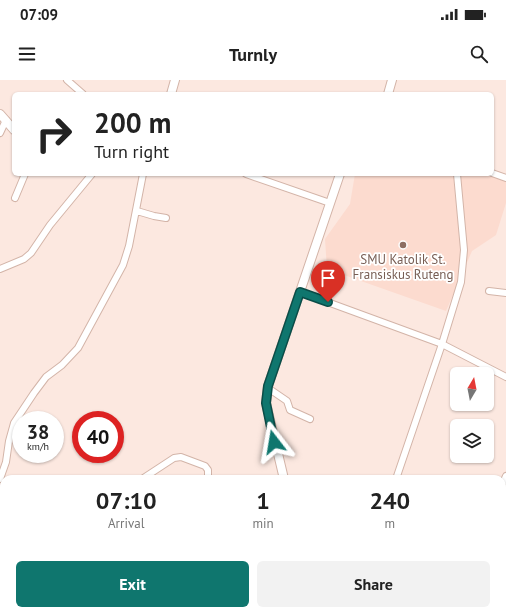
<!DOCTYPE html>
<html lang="en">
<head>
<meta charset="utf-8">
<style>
	body { margin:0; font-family:"PT Sans",sans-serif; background:#f2f2f2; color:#222; height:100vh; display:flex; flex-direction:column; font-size:15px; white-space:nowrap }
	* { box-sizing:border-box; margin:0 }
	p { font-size:13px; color:#767676 }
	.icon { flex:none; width:22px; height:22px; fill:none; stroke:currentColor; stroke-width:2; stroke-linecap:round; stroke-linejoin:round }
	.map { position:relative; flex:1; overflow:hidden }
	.sheet { position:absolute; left:0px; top:395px; width:506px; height:140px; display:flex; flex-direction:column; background:#fff; border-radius:12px 12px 0 0; box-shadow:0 1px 3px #0004 }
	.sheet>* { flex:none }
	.banner { position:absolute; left:12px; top:12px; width:482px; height:84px; border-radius:6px; box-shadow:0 1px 3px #0004; background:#fff; color:#222; overflow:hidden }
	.needle { width:26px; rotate:10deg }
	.tools { position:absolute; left:450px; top:287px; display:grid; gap:8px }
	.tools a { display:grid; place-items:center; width:44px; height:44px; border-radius:6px; background:#fff; box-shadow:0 1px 3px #0004; font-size:20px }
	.speed { position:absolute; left:12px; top:331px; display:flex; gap:8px; font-size:20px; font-weight:700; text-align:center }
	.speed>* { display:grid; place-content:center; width:52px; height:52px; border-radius:50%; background:#fff; box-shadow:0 1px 3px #0004; line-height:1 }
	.speed small { font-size:10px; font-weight:400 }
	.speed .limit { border:6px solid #d22; background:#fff; color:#111 }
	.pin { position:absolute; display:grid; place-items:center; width:34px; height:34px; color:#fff; margin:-41px -17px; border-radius:50% 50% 50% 0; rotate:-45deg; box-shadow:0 0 4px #0007 }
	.pin .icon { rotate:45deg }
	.me { position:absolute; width:44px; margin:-22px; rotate:346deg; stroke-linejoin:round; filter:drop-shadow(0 0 3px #0008) }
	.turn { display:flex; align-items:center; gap:14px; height:84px; padding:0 16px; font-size:18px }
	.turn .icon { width:52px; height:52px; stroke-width:2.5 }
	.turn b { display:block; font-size:28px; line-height:34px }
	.eta { display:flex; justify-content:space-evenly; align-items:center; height:68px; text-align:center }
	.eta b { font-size:24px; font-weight:700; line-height:28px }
	.cta { display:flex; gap:8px; margin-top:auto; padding:8px 16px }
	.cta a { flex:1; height:46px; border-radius:6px; background:#0f766e; color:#fff; font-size:16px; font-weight:700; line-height:46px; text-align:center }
	.cta a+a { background:#f2f2f2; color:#222 }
	.status { display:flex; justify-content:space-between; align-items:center; height:28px; padding:0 20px; background:#fff; direction:ltr }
	.status svg { height:11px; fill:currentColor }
	header { display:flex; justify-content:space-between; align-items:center; height:52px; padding:0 16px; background:#fff; font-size:18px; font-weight:700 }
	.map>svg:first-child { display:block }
	.built { fill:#fcdbcf }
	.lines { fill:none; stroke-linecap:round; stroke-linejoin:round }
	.minor-casing { stroke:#d3b4a8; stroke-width:8 }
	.tertiary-casing { stroke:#d3b4a8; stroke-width:10 }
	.minor { stroke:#fff; stroke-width:6 }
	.tertiary { stroke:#fff; stroke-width:8 }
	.route-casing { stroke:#0a4d48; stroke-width:10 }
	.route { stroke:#0f766e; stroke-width:7 }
	.education-dot { fill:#8d6e63; stroke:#fff; stroke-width:1.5 }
	.labels { text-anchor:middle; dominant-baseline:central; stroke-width:3.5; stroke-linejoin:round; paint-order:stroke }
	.education-label { font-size:13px; fill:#785e54; stroke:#fff }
</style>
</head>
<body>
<div class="status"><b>07:09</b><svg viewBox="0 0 49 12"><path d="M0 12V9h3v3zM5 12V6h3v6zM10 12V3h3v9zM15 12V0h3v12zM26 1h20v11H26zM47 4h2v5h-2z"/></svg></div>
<header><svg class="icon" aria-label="menu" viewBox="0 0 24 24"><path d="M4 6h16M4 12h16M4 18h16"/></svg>Turnly<svg class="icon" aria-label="search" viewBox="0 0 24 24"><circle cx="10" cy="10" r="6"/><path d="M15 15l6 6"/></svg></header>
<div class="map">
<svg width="506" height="535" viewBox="0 0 506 535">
	<rect width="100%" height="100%" fill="#fce8e0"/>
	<path class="built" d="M355,94H486L506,101V123L496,155L472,171L446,231L327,189L325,159L350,124Z"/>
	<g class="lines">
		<defs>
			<path id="minor" d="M67,0L83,14
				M0,53L6,40
				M492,93L506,98
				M246,94L330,123
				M15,118L25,94
				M137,131L154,136L166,138
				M0,189L24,179L31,173L50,145L92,94
				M489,211L506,213
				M300,212L442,264L506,297
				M268,308L287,321L290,330L310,339
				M0,399L6,382L9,361L14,343L34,313L46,297L62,285L78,268L123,185L129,166L143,94
				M142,399L174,378L181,377L205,386L208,390V399
				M396,399L442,264L461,202L464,170L457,94
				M502,405L506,396
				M0,430L4,435
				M502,471L506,472
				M353,531L363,535
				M49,535L52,531
				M73,535L74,531
				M167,535V531
				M436,535L438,531"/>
			<path id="tertiary" d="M171,14L175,0
				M388,14L392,0
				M0,34L14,50
				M284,399L266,323L268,306L340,94
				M280,535V531"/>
		</defs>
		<use href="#minor" class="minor-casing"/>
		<use href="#tertiary" class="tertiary-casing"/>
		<use href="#minor" class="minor"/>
		<use href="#tertiary" class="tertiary"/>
	</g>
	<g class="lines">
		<defs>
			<path id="route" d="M274,362L266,323L268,306L300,212L328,222"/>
		</defs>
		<use href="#route" class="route-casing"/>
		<use href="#route" class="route"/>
	</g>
	<circle class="education-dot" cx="403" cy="165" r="4"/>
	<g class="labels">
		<g class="education-label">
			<text x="403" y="179">SMU Katolik St.<tspan x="403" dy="15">Fransiskus Ruteng</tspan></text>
		</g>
	</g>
</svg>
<div class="tools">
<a><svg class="needle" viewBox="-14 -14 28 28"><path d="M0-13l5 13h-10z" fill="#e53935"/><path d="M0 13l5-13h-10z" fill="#767676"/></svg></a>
<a><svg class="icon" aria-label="layers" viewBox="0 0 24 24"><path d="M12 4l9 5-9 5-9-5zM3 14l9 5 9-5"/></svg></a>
</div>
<div class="speed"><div>38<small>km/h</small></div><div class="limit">40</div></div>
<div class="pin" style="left:328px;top:222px;background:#d93025"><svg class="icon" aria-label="arrive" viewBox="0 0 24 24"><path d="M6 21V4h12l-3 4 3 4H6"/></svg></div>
<svg class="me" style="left:274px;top:362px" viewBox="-20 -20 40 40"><path d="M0-17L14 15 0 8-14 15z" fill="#0f766e" stroke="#fff" stroke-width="4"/></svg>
<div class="banner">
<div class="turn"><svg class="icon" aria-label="right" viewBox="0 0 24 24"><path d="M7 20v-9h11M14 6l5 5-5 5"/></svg><div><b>200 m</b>Turn right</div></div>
</div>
<section class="sheet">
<div class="eta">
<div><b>07:10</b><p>Arrival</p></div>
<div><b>1</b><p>min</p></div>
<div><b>240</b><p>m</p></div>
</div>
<div class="cta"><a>Exit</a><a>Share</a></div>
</section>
</div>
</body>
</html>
